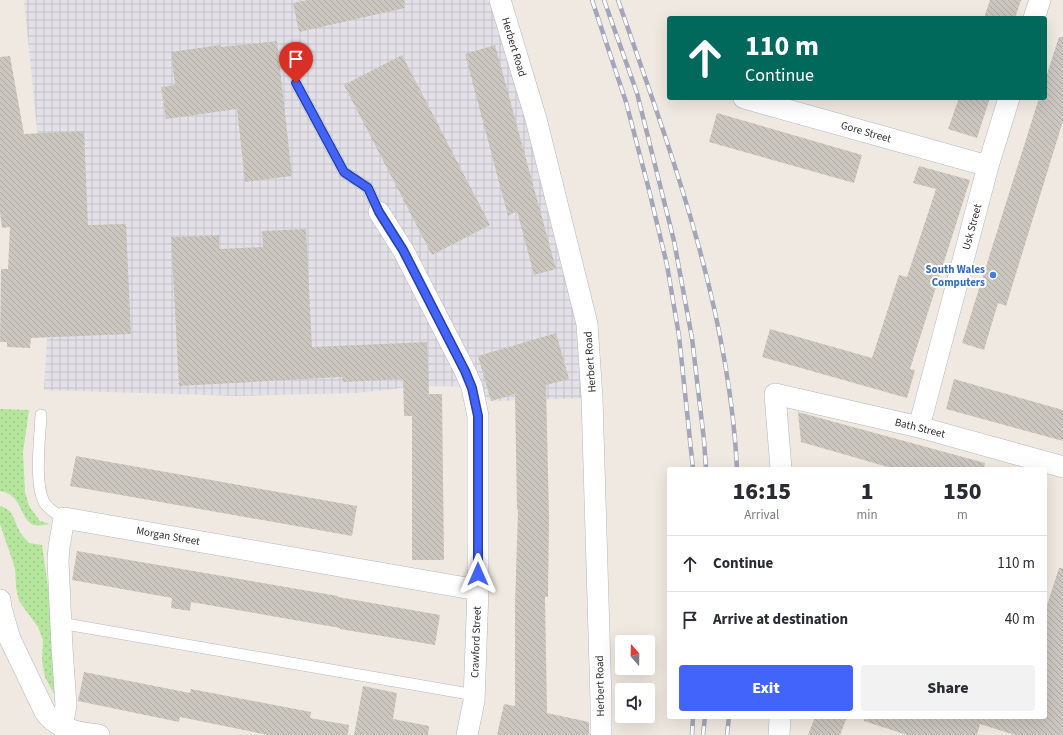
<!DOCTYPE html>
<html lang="en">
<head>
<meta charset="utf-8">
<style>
	body { margin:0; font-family:"Source Sans 3",sans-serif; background:#f2f2f3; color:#2b2b33; height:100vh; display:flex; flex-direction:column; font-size:15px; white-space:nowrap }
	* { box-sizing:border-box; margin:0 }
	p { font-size:13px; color:#7c7c81 }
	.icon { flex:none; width:22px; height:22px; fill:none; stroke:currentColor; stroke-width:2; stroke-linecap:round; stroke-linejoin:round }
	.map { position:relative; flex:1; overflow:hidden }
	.sheet { position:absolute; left:667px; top:467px; width:380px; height:252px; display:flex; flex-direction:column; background:#fff; border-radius:4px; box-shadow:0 4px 16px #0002 }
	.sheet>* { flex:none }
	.banner { position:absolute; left:667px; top:16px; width:380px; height:84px; border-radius:4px; box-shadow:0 4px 16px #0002; background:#00695c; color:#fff; overflow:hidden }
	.needle { width:26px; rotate:340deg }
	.tools { position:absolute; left:615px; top:635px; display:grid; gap:8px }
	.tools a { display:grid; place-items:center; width:40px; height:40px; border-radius:4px; background:#fff; box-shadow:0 4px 16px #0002; font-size:20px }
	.pin { position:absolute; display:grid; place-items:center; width:34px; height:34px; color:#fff; margin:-41px -17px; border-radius:50% 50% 50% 0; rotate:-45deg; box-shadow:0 0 4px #0007 }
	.pin .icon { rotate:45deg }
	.me { position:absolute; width:44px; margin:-22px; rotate:0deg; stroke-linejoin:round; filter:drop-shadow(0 0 3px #0008) }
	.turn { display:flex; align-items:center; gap:14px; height:84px; padding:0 12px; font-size:18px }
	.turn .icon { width:52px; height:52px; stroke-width:2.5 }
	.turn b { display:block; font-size:28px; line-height:34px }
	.eta { display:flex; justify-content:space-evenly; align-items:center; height:68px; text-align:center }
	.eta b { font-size:24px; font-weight:800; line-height:28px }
	.action { display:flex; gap:8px; margin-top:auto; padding:8px 12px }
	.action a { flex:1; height:46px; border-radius:4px; background:#4264fb; color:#fff; font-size:16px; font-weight:800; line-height:46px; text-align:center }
	.action a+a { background:#f2f2f3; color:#2b2b33 }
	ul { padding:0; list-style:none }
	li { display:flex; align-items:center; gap:12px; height:56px; padding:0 12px; border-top:1px solid #e1e1e2 }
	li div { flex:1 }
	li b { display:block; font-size:15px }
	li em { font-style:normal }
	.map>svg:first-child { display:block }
	.industrial { fill:url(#industrial-grid) }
	.grass { fill:url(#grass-dots) }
	.building { fill:url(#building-back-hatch) }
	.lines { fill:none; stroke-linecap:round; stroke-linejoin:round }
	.lane-casing { stroke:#b4b7c1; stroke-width:12 }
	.street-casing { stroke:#b4b7c1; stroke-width:22 }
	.lane { stroke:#fff; stroke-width:11 }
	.street { stroke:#fff; stroke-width:21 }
	.rail-casing { stroke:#a3a6b8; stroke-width:4.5 }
	.rail { stroke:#fff; stroke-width:3; stroke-dasharray:9; stroke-linecap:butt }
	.route-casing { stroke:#2b41a3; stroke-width:10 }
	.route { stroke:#4264fb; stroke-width:7 }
	.shop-dot { fill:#3f7fe0; stroke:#fff; stroke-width:1.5 }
	.labels { text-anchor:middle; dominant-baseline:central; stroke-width:4; stroke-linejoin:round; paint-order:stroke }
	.street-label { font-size:11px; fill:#2e2e2e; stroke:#fff }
	.shop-label { font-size:11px; font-weight:bold; fill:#366cbe; stroke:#fff; text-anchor:end }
</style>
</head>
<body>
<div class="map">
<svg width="1063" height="735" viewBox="0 0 1063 735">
	<defs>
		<pattern id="industrial-grid" width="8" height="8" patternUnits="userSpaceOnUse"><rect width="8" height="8" fill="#e3e1e8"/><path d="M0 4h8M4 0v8" fill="none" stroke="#c3c1c7"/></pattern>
		<pattern id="grass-dots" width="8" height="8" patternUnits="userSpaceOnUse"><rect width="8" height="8" fill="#b6e59e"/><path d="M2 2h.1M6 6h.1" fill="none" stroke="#9dc588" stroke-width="1.8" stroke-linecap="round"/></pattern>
		<pattern id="building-back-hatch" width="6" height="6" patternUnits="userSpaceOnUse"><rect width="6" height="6" fill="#cbc7bf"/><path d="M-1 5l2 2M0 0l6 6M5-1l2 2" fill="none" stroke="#afaba4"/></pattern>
	</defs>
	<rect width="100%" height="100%" fill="#efe9e1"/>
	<path class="industrial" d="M24,0H500L536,119L592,398L491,401L472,387L421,386L357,393L238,396L44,390L48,322L38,138Z"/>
	<path class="grass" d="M0,409L29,410L23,452L25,492L29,506L40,521L50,524C45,525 39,526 34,525C20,521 23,494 0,491Z
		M0,506C14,510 13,519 19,530C21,535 26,539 29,543L42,545L51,608L60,692L54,694L45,677L42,661L43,640L38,627L19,601L16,587L15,568L0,524Z"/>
	<path class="building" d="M308,0H404L405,8L299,32L293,3Z
		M990,0H1021L1015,18H984Z
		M1059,37H1063V121L1006,306L998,303L984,350L962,343L1039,98H1045V80Z
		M277,41L292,176L245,182L237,109L166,119L161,87L175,85L171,52L220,45L221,47Z
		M495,45L556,269L534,275L517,211L508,216L465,54Z
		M402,55L490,225L432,255L344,85Z
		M10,56L24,134L84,131L88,225L126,224L131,334L31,338L30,348L7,347V342H0L1,269H8L10,227L2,228L0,212V57Z
		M959,98H990L977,138L948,129Z
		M717,113L862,155L854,183L709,142Z
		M919,166L970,180L910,369L915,370L907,398L762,357L770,329L872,358L899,275L907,277L936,189L913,183Z
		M306,229L312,347L427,342L429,394H442L444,560H412V416H404L403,379L343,382L342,377L179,386L171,237L219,235V249L263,247L262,231Z
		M556,333L569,379L546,385L549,517L548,597H545L547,713L589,722V735H497L504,704L515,706V605L518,510H517L515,394L491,401L478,356Z
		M954,379L1063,410V441L946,409Z
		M798,412L985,463L984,469H895L801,442Z
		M76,456L357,506L352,536L70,486Z
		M77,551L338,596V597L440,615L435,645L340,629V628L191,602L190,611L171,608L172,598L72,580Z
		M1059,568H1063V735H1015L980,724L977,735H907L864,721V717H1045V611Z
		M84,672L190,693L191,689L311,712L310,718L349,725L348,735H268L180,717L179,722L78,701Z
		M363,686L397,693L393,719L429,726L428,735H354Z
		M815,717H847L840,735H808Z"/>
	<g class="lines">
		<defs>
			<path id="lane" d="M296,83L344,172L368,188L379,212
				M41,415C40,438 34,483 44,502C49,510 56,514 64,518
				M60,623L475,695"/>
			<path id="street" d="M500,0L536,119L587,324L592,398L601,701V735
				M1034,18L1040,0
				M744,98L988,166
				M379,212L403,250L465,371L472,387L478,416V590L474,701L467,735
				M919,427L988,166L1009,98
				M781,469L775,394L919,427L1063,467
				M0,600L1,608L10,639L45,712C57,729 78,733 99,735
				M62,727L66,705L62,648L58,561L59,547L64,518L478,590
				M779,735L780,717"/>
		</defs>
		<use href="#lane" class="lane-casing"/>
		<use href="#street" class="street-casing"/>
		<use href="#lane" class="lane"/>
		<use href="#street" class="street"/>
		<defs>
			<path id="rail" d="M592,0L626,102L649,190L667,265L679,336L693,469
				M604,0L637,93L674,241L692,338L704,440L706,469
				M618,0C671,152 729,307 737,469
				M692,735L693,717
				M703,735L705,717
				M727,735L729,717"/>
		</defs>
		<use href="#rail" class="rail-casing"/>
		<use href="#rail" class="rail"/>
	</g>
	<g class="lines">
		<defs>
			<path id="route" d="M296,83L344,172L368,188L379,212L403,250L465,371L472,388L478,416V574"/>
		</defs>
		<use href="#route" class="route-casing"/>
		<use href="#route" class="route"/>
	</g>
	<circle class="shop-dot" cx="993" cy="275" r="4"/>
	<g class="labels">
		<g class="street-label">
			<text transform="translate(514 47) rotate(73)">Herbert Road</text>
			<text transform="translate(866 132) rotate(16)">Gore Street</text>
			<text transform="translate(972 227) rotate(-75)">Usk Street</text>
			<text transform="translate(590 362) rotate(-94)">Herbert Road</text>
			<text transform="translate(920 428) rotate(14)">Bath Street</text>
			<text transform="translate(168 536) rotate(10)">Morgan Street</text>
			<text transform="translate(476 642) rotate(-88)">Crawford Street</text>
			<text transform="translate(600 686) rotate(-91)">Herbert Road</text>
		</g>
		<g class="shop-label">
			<text x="985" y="269">South Wales<tspan x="985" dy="13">Computers</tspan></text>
		</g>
	</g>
</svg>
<div class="tools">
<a><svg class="needle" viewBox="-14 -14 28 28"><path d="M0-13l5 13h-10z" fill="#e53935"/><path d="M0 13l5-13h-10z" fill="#7c7c81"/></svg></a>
<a><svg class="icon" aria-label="sound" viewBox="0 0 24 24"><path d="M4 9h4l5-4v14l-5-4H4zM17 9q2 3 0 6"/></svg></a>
</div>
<div class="pin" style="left:296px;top:83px;background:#d93025"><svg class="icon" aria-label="arrive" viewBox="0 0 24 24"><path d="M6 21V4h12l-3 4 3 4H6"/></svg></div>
<svg class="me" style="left:478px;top:574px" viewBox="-20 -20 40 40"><path d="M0-17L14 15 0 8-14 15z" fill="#4264fb" stroke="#fff" stroke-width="4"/></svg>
<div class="banner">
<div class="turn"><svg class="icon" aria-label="ahead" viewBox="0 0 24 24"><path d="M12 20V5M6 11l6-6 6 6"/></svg><div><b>110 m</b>Continue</div></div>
</div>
<section class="sheet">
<div class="eta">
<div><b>16:15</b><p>Arrival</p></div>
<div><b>1</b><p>min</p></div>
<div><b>150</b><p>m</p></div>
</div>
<ul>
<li><svg class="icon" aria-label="ahead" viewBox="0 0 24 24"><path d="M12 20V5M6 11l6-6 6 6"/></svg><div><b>Continue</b></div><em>110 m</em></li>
<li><svg class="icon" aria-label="arrive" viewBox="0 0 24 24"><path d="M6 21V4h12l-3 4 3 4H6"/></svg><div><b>Arrive at destination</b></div><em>40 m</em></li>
</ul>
<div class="action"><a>Exit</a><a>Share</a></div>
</section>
</div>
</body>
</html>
